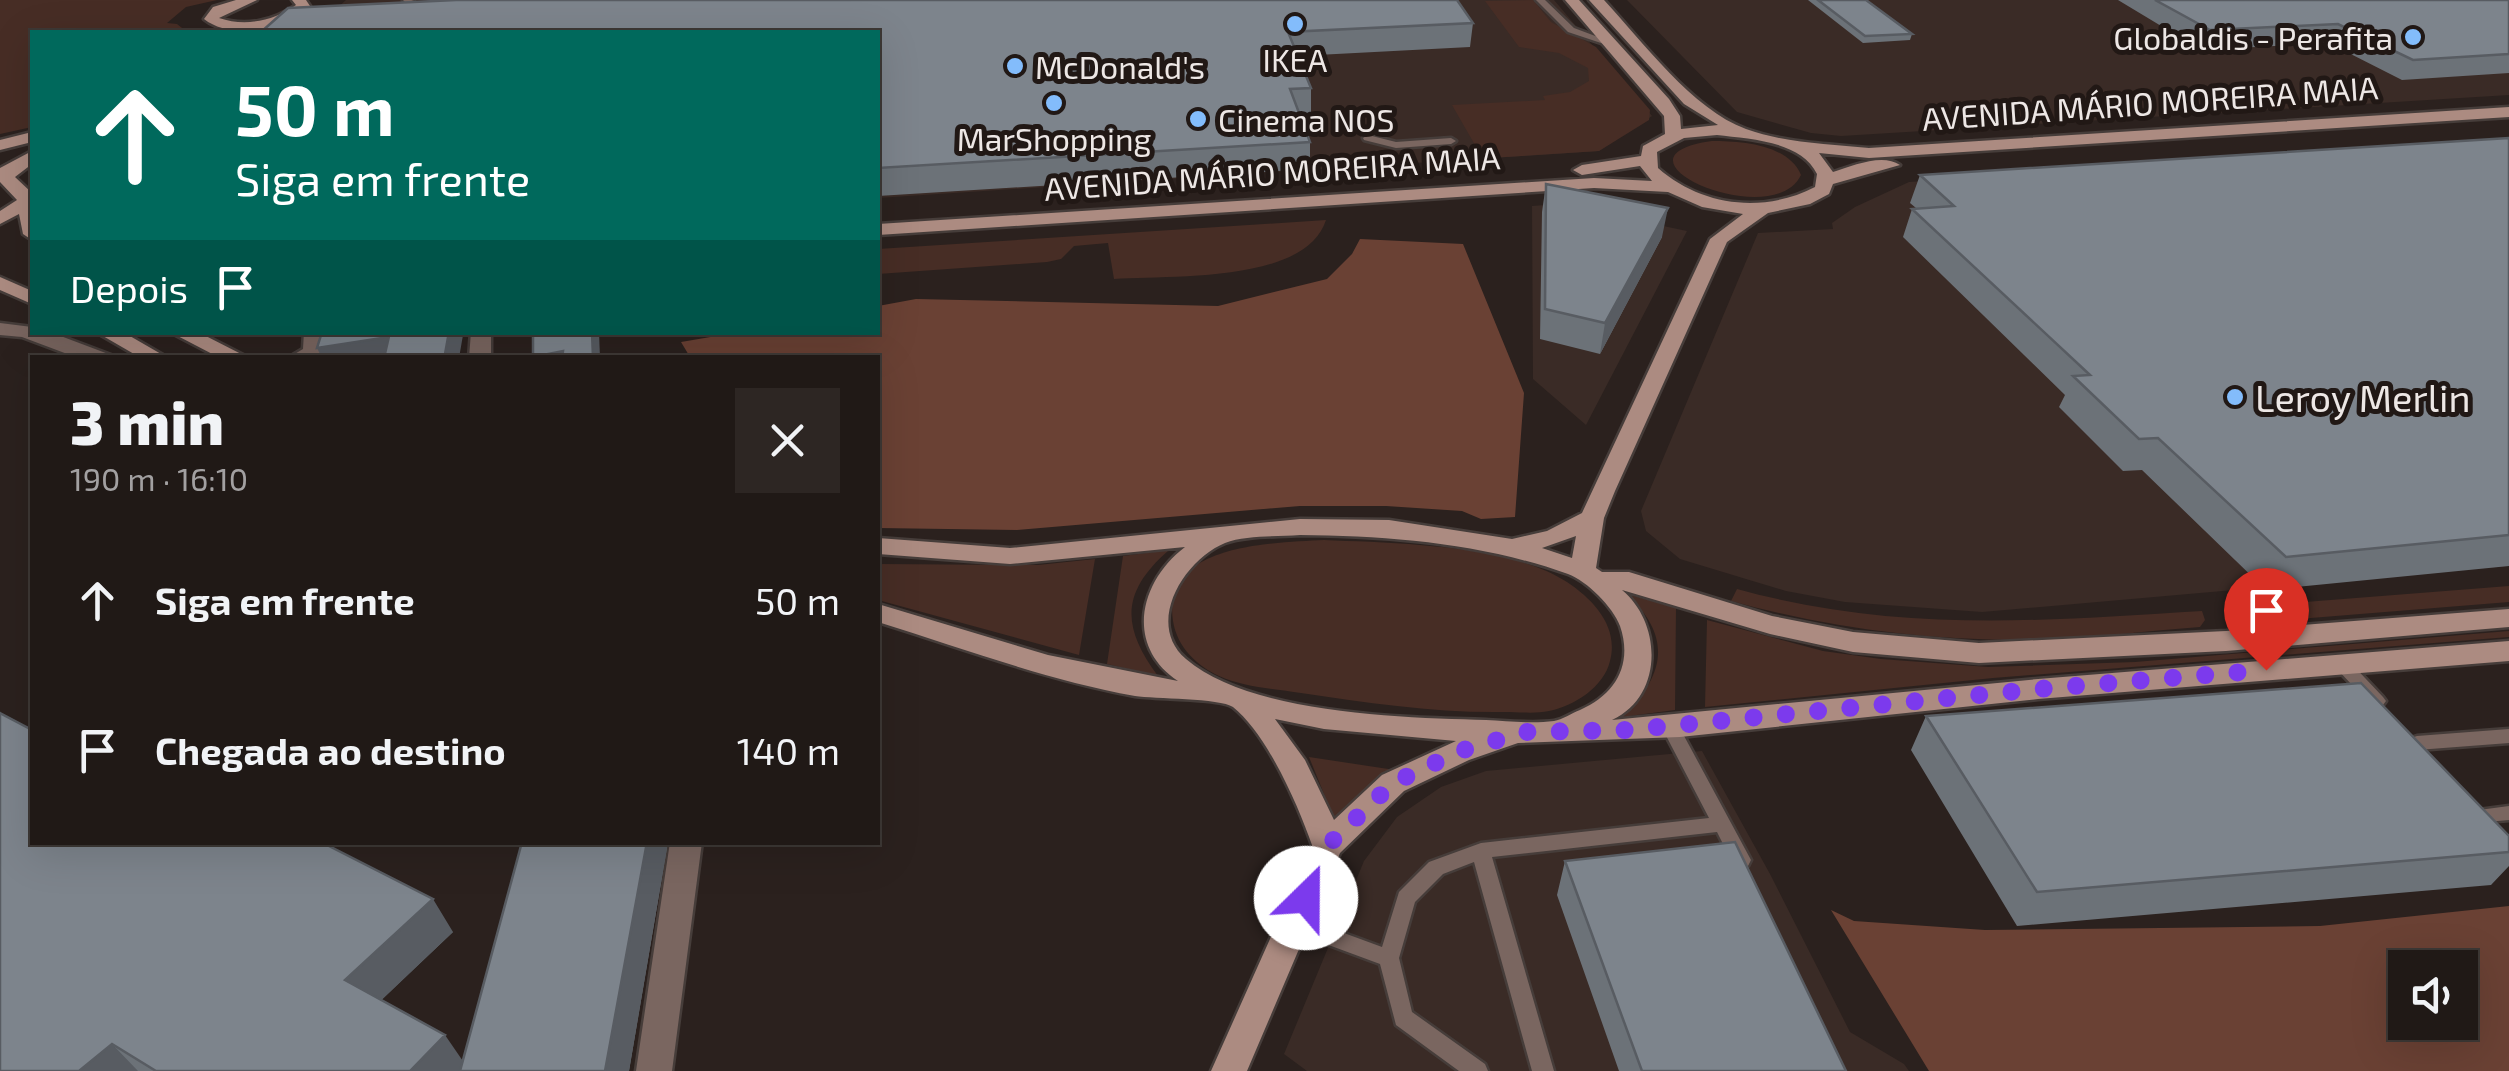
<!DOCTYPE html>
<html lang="pt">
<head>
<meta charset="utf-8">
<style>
	body { margin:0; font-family:"Exo 2",sans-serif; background:#2d2623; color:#f1f3f6; height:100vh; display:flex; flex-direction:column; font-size:38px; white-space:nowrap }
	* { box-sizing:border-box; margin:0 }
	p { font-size:32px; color:#a2a0a1 }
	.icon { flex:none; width:55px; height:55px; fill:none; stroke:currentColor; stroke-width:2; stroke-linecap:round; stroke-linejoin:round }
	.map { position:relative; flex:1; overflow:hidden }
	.drawer { position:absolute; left:30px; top:355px; width:850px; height:490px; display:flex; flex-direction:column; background:#201916; border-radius:0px; box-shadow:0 10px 40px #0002,0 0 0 2px #3d3835 }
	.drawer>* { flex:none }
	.hud { position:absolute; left:30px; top:30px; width:850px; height:305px; border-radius:0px; box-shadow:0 10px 40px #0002,0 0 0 2px #3d3835; background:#00695c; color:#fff; overflow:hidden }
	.tools { position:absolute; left:2388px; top:950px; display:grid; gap:20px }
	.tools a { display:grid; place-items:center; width:90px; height:90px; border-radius:0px; background:#201916; box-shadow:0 10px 40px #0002,0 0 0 2px #3d3835; font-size:50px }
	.pin { position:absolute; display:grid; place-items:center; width:85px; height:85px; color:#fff; margin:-102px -42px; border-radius:50% 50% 50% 0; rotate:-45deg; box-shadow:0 0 10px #0007 }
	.pin .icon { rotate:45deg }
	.me { position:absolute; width:110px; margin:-55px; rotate:23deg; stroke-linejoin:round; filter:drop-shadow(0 0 8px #0008) }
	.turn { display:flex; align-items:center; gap:35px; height:210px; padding:0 40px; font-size:45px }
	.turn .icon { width:130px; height:130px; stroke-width:2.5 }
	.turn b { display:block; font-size:70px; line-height:85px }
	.then { display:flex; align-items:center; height:95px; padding:0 40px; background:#0003; gap:20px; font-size:38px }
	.round { display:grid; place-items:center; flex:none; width:105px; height:105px; border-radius:0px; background:#2d2623 }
	.overview { display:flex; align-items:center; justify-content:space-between; height:170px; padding:0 40px }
	h1 { font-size:60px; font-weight:800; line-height:75px }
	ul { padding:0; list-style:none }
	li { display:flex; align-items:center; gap:30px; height:150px; padding:0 40px }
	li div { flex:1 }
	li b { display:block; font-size:38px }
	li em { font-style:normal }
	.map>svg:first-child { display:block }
	.built { fill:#3a2b26 }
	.green { fill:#472d25 }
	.forest { fill:#6a4134; fill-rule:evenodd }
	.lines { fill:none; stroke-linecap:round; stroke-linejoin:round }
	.lane-casing { stroke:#463d3a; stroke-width:5 }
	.street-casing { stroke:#463d3a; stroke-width:5 }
	.secondary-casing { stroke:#463d3a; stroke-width:5 }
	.lane { fill:#7a6660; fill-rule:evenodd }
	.street { fill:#7a6660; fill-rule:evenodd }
	.secondary { fill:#ac8b81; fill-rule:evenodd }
	.wall { fill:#6c7278 }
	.shaded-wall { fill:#585c62 }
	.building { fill:#7d848c; stroke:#585c62; stroke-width:2.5 }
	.route { stroke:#7c3aed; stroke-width:18; stroke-dasharray:0 32.4 }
	.poi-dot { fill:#83bcfb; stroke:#211815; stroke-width:4 }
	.labels { text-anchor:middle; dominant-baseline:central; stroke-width:10; stroke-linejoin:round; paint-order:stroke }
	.far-poi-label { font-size:32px; fill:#ede7e5; stroke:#211815 }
	.far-street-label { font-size:32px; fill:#ede7e5; stroke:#211815 }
	.poi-label { font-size:38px; fill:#ede7e5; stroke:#211815; text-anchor:start }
</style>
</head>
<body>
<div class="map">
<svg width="2509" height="1071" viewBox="0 0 2509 1071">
	<rect width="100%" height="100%" fill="#2b211e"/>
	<path class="built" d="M346,0H1554L1652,116L1599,151L878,198V32H275L324,20Z
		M1627,0H2509V95L1841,136L1811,133L1737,112Z
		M2509,142V566L1982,612L1845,602L1786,591L1680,559L1646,531L1641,511L1758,233L1833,229L1832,223L1855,207L1909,182Z
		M1559,204L1687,231L1586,425L1533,379L1532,206Z
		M1702,751L1770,874L1850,1032L1904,1064L1909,1071H1307L1284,1054L1364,861L1397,817L1441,787L1486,771Z"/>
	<path class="green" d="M0,0H217L186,7L167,23L177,24L187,32H32V127L0,134Z
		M1533,0L1551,22L1596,47L1650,110L1649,120L1599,151L1490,158L1479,152L1452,105L1545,100L1543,96L1570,92L1589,81L1588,68L1559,53L1519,47L1485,1Z
		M1712,141C1741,141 1788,144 1801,175C1773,234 1596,157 1712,141Z
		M1326,220C1306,284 1168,275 1114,279L1108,243L1074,246L1061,259L1047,262L878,274V249Z
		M1324,540C1393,543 1509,544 1567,582C1594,600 1619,627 1610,661C1604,687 1574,706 1549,711C1535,714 1518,712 1504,712C1435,713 1368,703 1301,693C1275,689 1243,687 1219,676C1197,666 1177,647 1173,621C1161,543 1272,543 1324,540Z
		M1169,550C1121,592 1121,626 1158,676L1107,664L1123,556Z
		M1095,559L1079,655L878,600V564L1038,565Z
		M2509,586V602L2238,624L2228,608Z
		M1737,589C1897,633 2040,621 2202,611L2205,620L2200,627C2144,631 2088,639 2032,640C1929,641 1830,628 1731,601Z
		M1627,594L1676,608L1675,710L1622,717C1665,675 1673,638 1627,594Z
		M1707,620L1823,651L1881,659L1988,667L2135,662L2509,631V637L1993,678L1705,707Z
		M1309,757L1395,770L1335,821Z"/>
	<path class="forest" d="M1360,239L1463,244L1524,393L1515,517L1481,519L1462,511L1386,506H1300L1017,530L878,528V358L690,357L681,342L734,333L878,332V306L916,299L1218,306L1327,279L1352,254Z
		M2509,906V1071H1929L1831,910L1854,921L1985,930L2320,926ZM2405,968H2460V1022H2405Z"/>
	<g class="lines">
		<defs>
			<path id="lane" d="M403,0H414L406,3Z
				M1536,0H1545L1574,28L1614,43L1610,46L1568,32Z
				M1368,135L1396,142L1451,138L1456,141L1451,144L1396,148L1364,140L1363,138Z
				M2342,658L2348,660L2383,697L2386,701L2383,705H2371L2336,668L2334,664L2336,660Z
				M1670,719L1676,721L1751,860L1748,866L1741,868L1734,866L1717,832L1492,857L1554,1071H1532L1474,862L1443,874L1415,902L1399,958L1412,1012L1485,1064L1488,1071H1459L1396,1025L1380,964L1288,930L1285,924L1288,918L1295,915L1382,947L1399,892L1429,862L1481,843L1709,818L1661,726L1664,721Z
				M2509,729V743L2417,750L2411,748L2408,743L2411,738L2417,736Z
				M2509,806V820L2486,822L2479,820L2477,815L2479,810Z"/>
			<path id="street" d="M0,323L32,327V332H50L119,358H78L22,337L0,335Z
				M304,332H324V352L318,358H288L303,349Z
				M471,332H491V358H469Z
				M670,842H702L672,1071H636Z"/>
			<path id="secondary" d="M236,0H257L219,18C245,27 274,21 296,5L292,0H306L310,6C286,30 232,41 204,19L213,7Z
				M1565,0H1579L1669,99L1680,116L1681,129L1718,125L1684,104L1589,0H1604C1642,41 1693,110 1746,129C1785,143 1828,144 1869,148L2509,107V117L1869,158L1819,153L1833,172C1853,166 1882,153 1900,165L1833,184L1829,194L1810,204L1768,213L1727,242L1615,491L1604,518L1596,568L1602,572H1629L1772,616L1853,632L1979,643L2226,631L2509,609V627L2226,651L1979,663L1853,652L1770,634L1622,590C1662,623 1664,696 1612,720L2038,679L2509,641V661L2038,699L1680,737L1518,743L1469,760L1404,791L1340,853L1247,1071H1211L1312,845C1298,805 1267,734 1233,707C1220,698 1154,699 1135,696C1047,680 962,648 878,622V604L1048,655L1178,681C1124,645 1140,581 1185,547L1010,564L878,554V538L1010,548L1300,519L1389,520L1512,539L1547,531L1582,513L1710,239L1743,214L1702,207L1668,192L1594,188L878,235V224L1594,178L1652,181L1640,166L1582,175L1573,170L1582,165L1641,156L1643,146L1665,134L1664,116ZM1717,135C1750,139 1801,141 1817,174L1815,187C1763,214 1701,206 1658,168L1657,152L1684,138ZM1300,535C1391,536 1481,543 1568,574C1587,581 1613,607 1620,626C1633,664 1616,694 1580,710C1572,713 1562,720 1554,721C1532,724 1508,721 1486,720C1404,718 1250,714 1186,659C1144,623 1185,559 1225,543C1246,535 1277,537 1300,535ZM1576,536L1572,558L1542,548ZM1275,719L1324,729L1456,741L1382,775L1334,820L1305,760Z
				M32,132V142L0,150V140Z
				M32,151V164L15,177L32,193V240L23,234L19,214L0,224V211L17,200L0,182V168Z
				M0,277L32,291V304L0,290Z
				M96,332H123L168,358H141Z
				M170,332H198L249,358H220Z"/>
		</defs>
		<use href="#lane" class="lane-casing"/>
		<use href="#street" class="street-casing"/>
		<use href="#secondary" class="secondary-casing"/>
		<use href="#lane" class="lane"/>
		<use href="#street" class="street"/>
		<use href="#secondary" class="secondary"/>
	</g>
	<path class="wall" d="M1808,0H1866L1912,34L1910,40L1863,43Z
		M2118,0H2509V73L2402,80L2329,43L2201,50Z
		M1473,23L1470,47L1298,56L1311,88V114H1300L1310,142V169L878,196V32Z
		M2509,138V566L2266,590L2142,470L2123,471L2059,407L2065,395L1903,237L1912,209L1916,208L1910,203L1920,175Z
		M1546,184L1662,237L1600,354L1540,339L1542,212Z
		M1926,716L2509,852V866L2491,885L2017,926L1911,750Z
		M32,842L453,932L381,1000L463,1061L522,842H668L629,1071H0Z
		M1565,861L1846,1071H1619L1557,895Z"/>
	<path class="shaded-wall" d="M1668,208L1662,237L1600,354L1605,323Z
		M383,332H398L392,358H322L317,348Z
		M449,332H462L463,335L459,358H427Z
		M592,332H599L600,358H593Z
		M563,351L566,358L533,357Z
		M647,842H668L629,1071H605Z
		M433,899L453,932L369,1012L345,980Z
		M445,1035L467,1067L463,1071H410Z
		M112,1044L138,1071H79Z"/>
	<path class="building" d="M456,0H1457L1473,23L1288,32L1311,88L1290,89L1310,142L878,168V32H261L288,8Z
		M1818,0H1866L1912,34L1865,36Z
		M2155,0H2509V54L2413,60L2338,24L2210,30Z
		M2509,138V535L2286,557L2158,438L2139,439L2073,376L2090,375L1912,209L1954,206L1920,175Z
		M1546,184L1668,208L1605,323L1545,309Z
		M322,332H383L382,338L317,348Z
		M390,332H449L445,354L427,358H384Z
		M533,332H592L593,358H562L563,351L533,357Z
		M2361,683L2509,836V852L2037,892L1926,716Z
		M0,713L32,730V842H321L433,899L345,980L445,1035L410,1071H156L112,1044L79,1071H0Z
		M522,842H647L605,1071H460Z
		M1735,842L1846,1071H1642L1565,861Z"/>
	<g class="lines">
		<path class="route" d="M1306,898L1328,845L1393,783L1460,751L1525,732L1628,730L2038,689L2266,670"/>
	</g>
	<g class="poi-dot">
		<circle cx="1295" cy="24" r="10"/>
		<circle cx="2413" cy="37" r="10"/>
		<circle cx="1015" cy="66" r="10"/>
		<circle cx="1054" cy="103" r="10"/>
		<circle cx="1198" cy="119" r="10"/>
		<circle cx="2235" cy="397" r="10"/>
	</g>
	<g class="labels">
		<g class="far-poi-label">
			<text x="2393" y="37" text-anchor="end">Globaldis - Perafita</text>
			<text x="1295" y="59">IKEA</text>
			<text x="1035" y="66" text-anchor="start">McDonald's</text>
			<text x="1218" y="119" text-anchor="start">Cinema NOS</text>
			<text x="1054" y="138">MarShopping</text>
		</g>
		<g class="far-street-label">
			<text transform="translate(2150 102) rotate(-4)">AVENIDA MÁRIO MOREIRA MAIA</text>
			<text transform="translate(1272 172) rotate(-4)">AVENIDA MÁRIO MOREIRA MAIA</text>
		</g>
		<g class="poi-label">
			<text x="2255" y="397">Leroy Merlin</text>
		</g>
	</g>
</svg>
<div class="tools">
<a><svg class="icon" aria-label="sound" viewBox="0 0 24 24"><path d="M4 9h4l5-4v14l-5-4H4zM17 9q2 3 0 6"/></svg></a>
</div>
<div class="pin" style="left:2266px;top:670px;background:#d93025"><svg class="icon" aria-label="arrive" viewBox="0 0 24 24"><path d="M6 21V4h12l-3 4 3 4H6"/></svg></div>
<svg class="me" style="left:1306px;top:898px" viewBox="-20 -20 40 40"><circle r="19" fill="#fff"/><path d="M0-13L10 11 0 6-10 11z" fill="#7c3aed"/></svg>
<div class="hud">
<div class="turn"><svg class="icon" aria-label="ahead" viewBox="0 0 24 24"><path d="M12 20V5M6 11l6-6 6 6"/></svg><div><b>50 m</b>Siga em frente</div></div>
<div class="then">Depois<svg class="icon" aria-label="arrive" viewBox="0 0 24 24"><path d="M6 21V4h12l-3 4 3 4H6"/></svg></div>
</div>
<section class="drawer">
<div class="overview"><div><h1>3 min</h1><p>190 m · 16:10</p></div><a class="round"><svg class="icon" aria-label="close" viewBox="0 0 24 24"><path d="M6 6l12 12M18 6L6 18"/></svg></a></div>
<ul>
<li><svg class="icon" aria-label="ahead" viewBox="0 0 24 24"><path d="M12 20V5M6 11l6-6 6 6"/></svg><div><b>Siga em frente</b></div><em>50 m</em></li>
<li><svg class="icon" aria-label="arrive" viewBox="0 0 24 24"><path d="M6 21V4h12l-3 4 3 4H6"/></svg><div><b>Chegada ao destino</b></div><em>140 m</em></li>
</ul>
</section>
</div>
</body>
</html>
